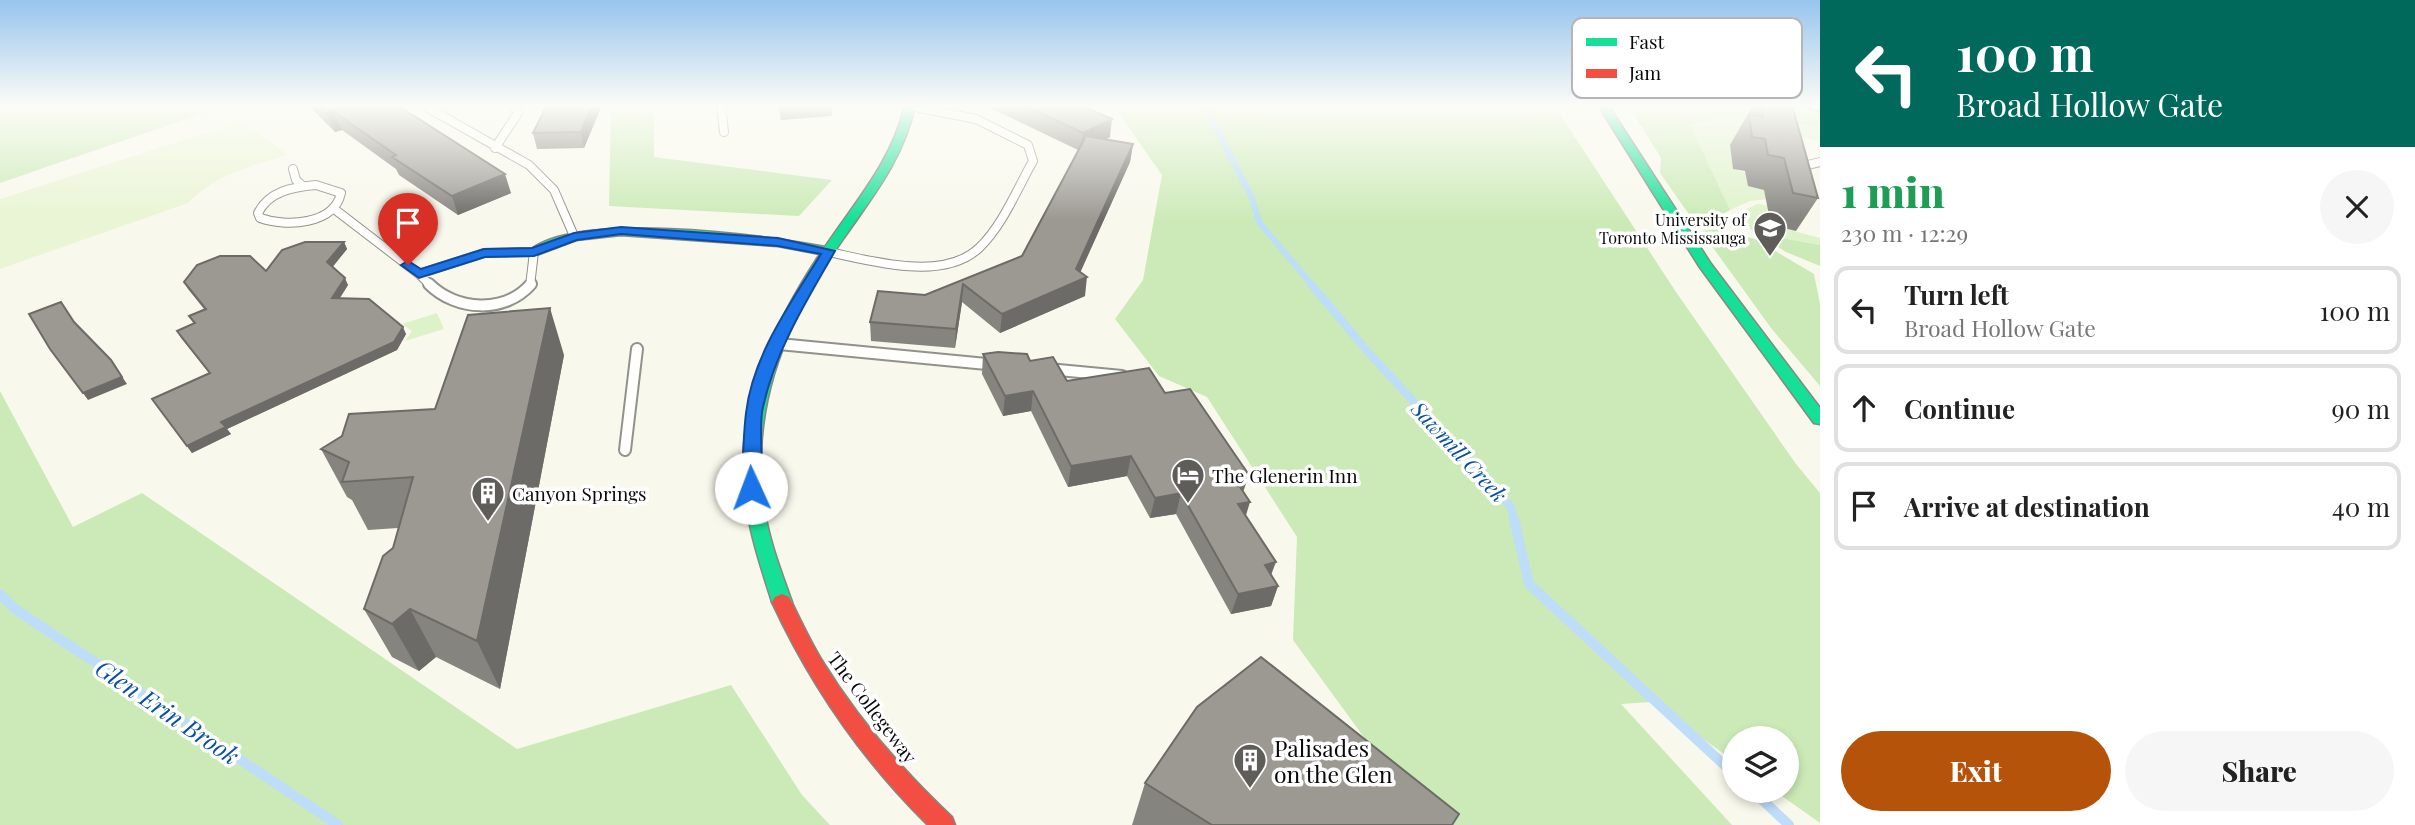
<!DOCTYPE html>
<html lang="en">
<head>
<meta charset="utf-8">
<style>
	body { margin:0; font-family:"Playfair Display",serif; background:#f6f6f6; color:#222; height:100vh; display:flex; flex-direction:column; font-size:26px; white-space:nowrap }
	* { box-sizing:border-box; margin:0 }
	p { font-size:23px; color:#767676 }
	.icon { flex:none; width:38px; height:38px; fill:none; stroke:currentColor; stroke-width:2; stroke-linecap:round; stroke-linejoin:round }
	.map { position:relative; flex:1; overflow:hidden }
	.side { display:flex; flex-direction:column; background:#fff; width:595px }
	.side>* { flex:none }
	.banner { background:#00695c; color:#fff; overflow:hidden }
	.tools { position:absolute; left:1722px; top:726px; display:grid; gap:14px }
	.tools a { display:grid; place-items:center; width:77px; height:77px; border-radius:50%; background:#fff; box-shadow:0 4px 10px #0003; font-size:35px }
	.pin { position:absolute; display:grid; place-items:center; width:60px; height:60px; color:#fff; margin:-72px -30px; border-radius:50% 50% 50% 0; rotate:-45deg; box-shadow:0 0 7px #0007 }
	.pin .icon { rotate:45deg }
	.me { position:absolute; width:77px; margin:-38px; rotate:358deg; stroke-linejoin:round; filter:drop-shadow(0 0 5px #0008) }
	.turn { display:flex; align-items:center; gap:24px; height:147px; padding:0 21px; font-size:32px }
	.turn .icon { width:91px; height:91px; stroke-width:2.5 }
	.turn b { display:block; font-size:49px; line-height:60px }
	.round { display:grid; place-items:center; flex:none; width:74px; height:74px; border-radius:37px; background:#f6f6f6 }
	.head { display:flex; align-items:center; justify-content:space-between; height:119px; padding:0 21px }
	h1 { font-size:42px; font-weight:800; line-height:52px; color:#1e9e55 }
	.cta { display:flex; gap:14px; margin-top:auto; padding:14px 21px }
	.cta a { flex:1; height:80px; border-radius:42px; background:#b45309; color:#fff; font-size:28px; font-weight:800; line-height:80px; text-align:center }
	.cta a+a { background:#f6f6f6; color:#222 }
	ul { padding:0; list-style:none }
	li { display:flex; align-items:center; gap:21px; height:88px; margin:0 14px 10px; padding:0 7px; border:4px solid #e0e0e0; border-radius:14px }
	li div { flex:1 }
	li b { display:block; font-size:26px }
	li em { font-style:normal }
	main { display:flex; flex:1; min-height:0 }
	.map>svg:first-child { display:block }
	.green { fill:#def2ca }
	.forest { fill:#cceab7 }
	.pitch { fill:#e9f5d4 }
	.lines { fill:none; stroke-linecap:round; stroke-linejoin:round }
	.stream-far2 { stroke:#beddf8; stroke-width:6 }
	.stream-far1 { stroke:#beddf8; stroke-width:8 }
	.stream { stroke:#beddf8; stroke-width:10 }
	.lane-far1-casing { stroke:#92918c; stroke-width:10 }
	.lane-casing { stroke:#92918c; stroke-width:14 }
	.street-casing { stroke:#92918c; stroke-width:3 }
	.fast-casing { stroke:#888883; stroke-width:3 }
	.jam-casing { stroke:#888883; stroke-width:3 }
	.lane-far1 { stroke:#fefefc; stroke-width:8 }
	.lane { stroke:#fefefc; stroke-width:10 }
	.street { fill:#fefefc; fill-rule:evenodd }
	.fast { fill:#16e098; fill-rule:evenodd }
	.jam { fill:#f24e42; fill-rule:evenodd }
	.wall { fill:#86847e }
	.shaded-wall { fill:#6d6b67 }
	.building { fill:#9c9993; stroke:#6d6b67; stroke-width:2 }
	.route { fill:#1a73e8; stroke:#114b97; stroke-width:2 }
	.labels { text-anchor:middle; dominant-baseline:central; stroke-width:7; stroke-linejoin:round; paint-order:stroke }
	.far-poi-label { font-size:16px; fill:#0a0a0a; stroke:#fff; text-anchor:end }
	.poi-label { font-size:19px; fill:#0a0a0a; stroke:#fff; text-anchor:start }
	.street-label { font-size:19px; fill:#0a0a0a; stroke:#fff }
	.water-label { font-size:21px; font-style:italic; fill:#0850a7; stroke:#fff }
	.near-poi-label { font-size:23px; fill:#0a0a0a; stroke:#fff; text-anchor:start }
	.near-water-label { font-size:24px; font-style:italic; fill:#0850a7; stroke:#fff }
	.key { fill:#fff; stroke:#b6b6b6; stroke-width:2 }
	.key-label { font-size:19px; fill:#0a0a0a }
</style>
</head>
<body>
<main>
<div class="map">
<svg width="1820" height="825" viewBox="0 0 1820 825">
	<rect width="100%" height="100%" fill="#f9f8ed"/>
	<path class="green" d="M1729,116L1820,127V141L1741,125L1743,137L1731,156L1734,169L1808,195L1750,201L1730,210L1689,125Z
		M1757,204L1782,207L1771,225L1820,238V245L1755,233L1738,219L1741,212Z
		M437,313L444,329L405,341L412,331L402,324Z"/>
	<path class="forest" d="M0,105H227L0,183Z
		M611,105H654V157L832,180L799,216L609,206Z
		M1113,105H1554L1676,292L1796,464L1820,493V823L1775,791H1787V738H1734V761L1651,702L1621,704L1732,825H1428L1293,640L1297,537L1207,397L1159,376L1115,319L1143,280L1162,175Z
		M1628,105H1786L1820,112V127L1729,116L1690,125L1730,210L1712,220H1693L1660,173L1661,158Z
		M1715,229L1755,239L1814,274L1820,304V386L1771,328L1701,231Z
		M1755,233L1820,245V266L1786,252Z
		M0,391L73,527L142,493L517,749L731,685L802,795L830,825H0Z"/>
	<path class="pitch" d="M243,121L287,155C253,165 213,176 188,203L0,269V199Z"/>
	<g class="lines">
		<path class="stream-far2" d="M1204,105L1252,198L1259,222L1313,286"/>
		<path class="stream-far1" d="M1311,284L1368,352L1511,507L1514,521"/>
		<path class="stream" d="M1514,519L1529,584L1734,774
			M0,594L15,609L338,825
			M1753,791L1789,825"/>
		<defs>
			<path id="lane-far1" d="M423,105L529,165L554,190L574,236
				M721,105L724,132
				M495,148L518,113L513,105
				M293,169L296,180L303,186
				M1800,172V167L1820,162
				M316,185L341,193C334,225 286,227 260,218L258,213C269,191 293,187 316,185Z
				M333,208L419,274
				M829,252C872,261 943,282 979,248C1003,225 1017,189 1033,161L1028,145L976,119L910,106
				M419,274L431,286
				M419,274L484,253L534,252L530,286"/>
			<path id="lane" d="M429,284C456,311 505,314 531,284
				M779,344L997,365
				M1048,369L1122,376
				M625,450L637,349"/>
			<path id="street" d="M1807,105H1820V111L1810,108Z"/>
			<path id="fast" d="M905,105H915C904,158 873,196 843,239C788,319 751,400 763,500C767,535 780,569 792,602L789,607L782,610L775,607L772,602C762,570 751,538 746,504C732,413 771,328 820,254L778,246L621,235L576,240L534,256L528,252C574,210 764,235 825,247C856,201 892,161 905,105Z
				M1598,105H1608L1711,264L1820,408V424L1814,423L1699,266Z"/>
			<path id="jam" d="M782,594L789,597C799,617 809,639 821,659C857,718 902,770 952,817L955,825H928C862,760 811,686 772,602L775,597Z"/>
		</defs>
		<use href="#lane-far1" class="lane-far1-casing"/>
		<use href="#lane" class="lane-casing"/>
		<use href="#street" class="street-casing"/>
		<use href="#fast" class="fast-casing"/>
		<use href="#jam" class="jam-casing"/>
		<use href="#lane-far1" class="lane-far1"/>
		<use href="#lane" class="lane"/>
		<use href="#street" class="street"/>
		<use href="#fast" class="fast"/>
		<use href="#jam" class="jam"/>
	</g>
	<path class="wall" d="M308,105H397L511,193L458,215L399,175L396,169L342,130L335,132Z
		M547,105H602L584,148L537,149L533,133Z
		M778,105H832V116L781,120Z
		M984,105H1080L1110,137L1105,140L1133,144L1130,162L1080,272L1085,296L1000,333L962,302L955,348L871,341L870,322L925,295L1022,256L1078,150Z
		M1753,105H1792L1818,198L1796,231L1771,225L1764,190L1748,186L1745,171L1733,169L1730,145Z
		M344,242L347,249L333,266L348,285L340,298L406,334L397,350L227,429L231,434L192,453L157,406L209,373L181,338L177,331L194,324L189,316L204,309L188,289L184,282L266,271Z
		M983,354L1030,361L1067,381L1165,393L1244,492L1246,517L1271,574L1278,586L1271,606L1231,614L1176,514L1150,518L1127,476L1068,487L1031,411L1003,416L982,374Z
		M564,355L500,689L436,657L419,671L392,657L364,609L393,548L398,528L368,530L352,500L347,497L321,449L435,409Z
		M1145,783L1452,825H1132Z"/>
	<path class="shaded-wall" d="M592,105H602L584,148L581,132Z
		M334,112L342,130L335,132L327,114Z
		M1112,119L1110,137L1080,151L1083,133Z
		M1133,144L1130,162L1076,282L1087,277L1085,296L1000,333L1002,314L1076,269Z
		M505,174L511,193L458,215L452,196Z
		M344,242L347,249L331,269L327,262Z
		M345,278L348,285L335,305L332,298Z
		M963,284L962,302L955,348L956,329Z
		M550,308L564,355L500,689L477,641Z
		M403,327L406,334L397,350L227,429L231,434L192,453L187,446L221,422Z
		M111,360L127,384L88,400L83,393Z
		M1033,391L1031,411L1003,416L1005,396Z
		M1131,456L1127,476L1068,487L1071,466Z
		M1249,475L1242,495L1234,478Z
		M1181,493L1176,514L1150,518L1155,498Z
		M1250,502L1244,522L1238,504Z
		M1276,562L1268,583L1265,565Z
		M1278,586L1271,606L1231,614L1238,594Z
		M410,609L436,657L419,671L392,624Z"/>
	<path class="building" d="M319,105H397L505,174L452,196L392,157L396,155L334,112L327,114Z
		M547,105H592L581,132L533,133Z
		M1023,105H1080L1112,119L1083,133Z
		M1761,105H1792L1818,198L1793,193L1784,158L1768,155L1765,139L1752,137L1749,114L1763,117Z
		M1086,136L1133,144L1076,269L1087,277L1002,314L963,284L956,329L870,322L878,291L925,295L1022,256Z
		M305,242H344L327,262L345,278L332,298L369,299L403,327L394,342L221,422L226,427L187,446L152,399L210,373L177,331L195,323L189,316L206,309L184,282L197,265L220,256H250L266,271L282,250Z
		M61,302L74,322L111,360L122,377L83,393L50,349L29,314Z
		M550,308L477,641L410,609L392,624L364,609L383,556L393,548L413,477L342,482L349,462L321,449L342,436L349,414L435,409L468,315Z
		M998,352L1027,354L1030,361L1053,357L1067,381L1149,368L1165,393L1190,389L1249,475L1234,478L1250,502L1238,504L1276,562L1265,565L1278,586L1238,594L1181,493L1155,498L1131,456L1071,466L1033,391L1005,396L983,354Z
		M1261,657L1459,814L1452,825H1212L1145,783L1197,707Z"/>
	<linearGradient id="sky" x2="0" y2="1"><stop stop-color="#97c4ee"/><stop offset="0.48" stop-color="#fcfcf7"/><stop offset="1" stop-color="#fcfcf7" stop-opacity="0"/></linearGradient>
	<rect width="1820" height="220" fill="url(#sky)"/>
	<path class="route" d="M621,227L778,238L835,251C806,302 776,349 763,407C757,431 767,473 757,492L751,494L742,488C743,463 743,438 746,413C753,354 791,303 821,254L778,246L621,234L577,240L534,256L485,257L419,278L401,265L408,261L421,269L484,249L532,248L574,233Z"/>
	<defs>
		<symbol id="university-pin" viewBox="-11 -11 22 30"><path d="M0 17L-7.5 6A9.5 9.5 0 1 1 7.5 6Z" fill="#5e5d59" stroke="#fff"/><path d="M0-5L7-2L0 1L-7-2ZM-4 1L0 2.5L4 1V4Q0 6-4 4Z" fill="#fff"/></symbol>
		<symbol id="hotel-pin" viewBox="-11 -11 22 30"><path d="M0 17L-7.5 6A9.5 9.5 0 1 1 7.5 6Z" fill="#5e5d59" stroke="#fff"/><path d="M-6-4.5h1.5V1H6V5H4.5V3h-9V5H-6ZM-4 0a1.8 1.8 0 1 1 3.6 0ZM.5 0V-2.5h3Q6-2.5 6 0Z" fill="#fff"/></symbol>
		<symbol id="building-pin" viewBox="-11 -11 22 30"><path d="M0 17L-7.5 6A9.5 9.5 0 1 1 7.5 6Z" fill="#5e5d59" stroke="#fff"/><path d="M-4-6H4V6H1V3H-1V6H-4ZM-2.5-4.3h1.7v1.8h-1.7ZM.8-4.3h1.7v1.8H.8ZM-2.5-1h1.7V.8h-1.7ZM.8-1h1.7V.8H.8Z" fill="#fff"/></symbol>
	</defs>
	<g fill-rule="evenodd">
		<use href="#university-pin" x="1751" y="209" width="38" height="52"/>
		<use href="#hotel-pin" x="1169" y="456" width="38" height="52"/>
		<use href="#building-pin" x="469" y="474" width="38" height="52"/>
		<use href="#building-pin" x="1231" y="741" width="38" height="52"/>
	</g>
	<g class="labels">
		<g class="far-poi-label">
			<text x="1746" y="219">University of<tspan x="1746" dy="18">Toronto Mississauga</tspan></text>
		</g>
		<g class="poi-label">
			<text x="1212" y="475">The Glenerin Inn</text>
			<text x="512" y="493">Canyon Springs</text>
		</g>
		<g class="street-label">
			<text transform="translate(873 707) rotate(53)">The Collegeway</text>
		</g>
		<g class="water-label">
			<text transform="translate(1460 451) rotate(47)">Sawmill Creek</text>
		</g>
		<g class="near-poi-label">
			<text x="1274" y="747">Palisades<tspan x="1274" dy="26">on the Glen</tspan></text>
		</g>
		<g class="near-water-label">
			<text transform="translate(168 711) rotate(34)">Glen Erin Brook</text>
		</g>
	</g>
	<rect x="1572" y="18" width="230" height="80" rx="10" class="key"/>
	<rect x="1586" y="38" width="31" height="8" fill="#16e098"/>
	<rect x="1586" y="69" width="31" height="9" fill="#f24e42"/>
	<g class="key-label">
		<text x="1629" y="49">Fast</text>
		<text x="1629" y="80">Jam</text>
	</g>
</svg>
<div class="tools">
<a><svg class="icon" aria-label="layers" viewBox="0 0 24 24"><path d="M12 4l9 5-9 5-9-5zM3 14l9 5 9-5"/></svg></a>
</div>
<div class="pin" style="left:408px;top:265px;background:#d93025"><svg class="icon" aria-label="arrive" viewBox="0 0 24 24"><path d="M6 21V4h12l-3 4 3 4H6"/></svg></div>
<svg class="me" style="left:751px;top:488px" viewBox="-20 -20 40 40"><circle r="19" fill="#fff"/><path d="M0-13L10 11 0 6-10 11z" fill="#1a73e8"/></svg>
</div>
<section class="side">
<div class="banner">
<div class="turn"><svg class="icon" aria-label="left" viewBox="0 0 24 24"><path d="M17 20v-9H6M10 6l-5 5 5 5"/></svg><div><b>100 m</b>Broad Hollow Gate</div></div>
</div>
<div class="head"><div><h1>1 min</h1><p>230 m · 12:29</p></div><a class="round"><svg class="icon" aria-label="close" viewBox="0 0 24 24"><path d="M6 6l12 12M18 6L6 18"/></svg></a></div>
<ul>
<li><svg class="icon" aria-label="left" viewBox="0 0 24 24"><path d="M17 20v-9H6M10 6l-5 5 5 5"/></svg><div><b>Turn left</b><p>Broad Hollow Gate</p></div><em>100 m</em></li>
<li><svg class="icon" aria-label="ahead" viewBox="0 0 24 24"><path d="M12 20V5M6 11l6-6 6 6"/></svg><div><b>Continue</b></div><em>90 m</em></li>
<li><svg class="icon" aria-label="arrive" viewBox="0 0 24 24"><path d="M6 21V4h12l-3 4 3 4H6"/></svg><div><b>Arrive at destination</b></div><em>40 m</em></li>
</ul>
<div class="cta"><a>Exit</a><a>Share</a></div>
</section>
</main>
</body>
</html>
